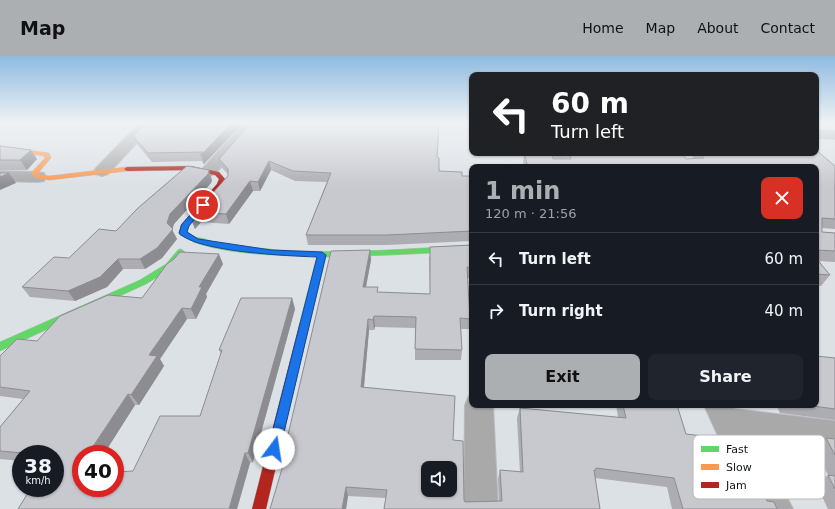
<!DOCTYPE html>
<html lang="en">
<head>
<meta charset="utf-8">
<style>
	body { margin:0; font-family:"DejaVu Sans",sans-serif; background:#20242c; color:#f1f3f6; height:100vh; display:flex; flex-direction:column; font-size:15px; white-space:nowrap }
	* { box-sizing:border-box; margin:0 }
	p { font-size:13px; color:#9ea1a6 }
	.icon { flex:none; width:22px; height:22px; fill:none; stroke:currentColor; stroke-width:2; stroke-linecap:round; stroke-linejoin:round }
	.map { position:relative; flex:1; overflow:hidden }
	.sheet { position:absolute; left:469px; top:108px; width:350px; height:244px; display:flex; flex-direction:column; background:#171b24; border-radius:8px; box-shadow:0 1px 3px #0004 }
	.sheet>* { flex:none }
	.hud { position:absolute; left:469px; top:16px; width:350px; height:84px; border-radius:8px; box-shadow:0 1px 3px #0004; background:#202124; color:#fff; overflow:hidden }
	.buttons { position:absolute; left:421px; top:405px; display:grid; gap:8px }
	.buttons a { display:grid; place-items:center; width:36px; height:36px; border-radius:8px; background:#171b24; box-shadow:0 1px 3px #0004; font-size:20px }
	.speed { position:absolute; left:12px; top:389px; display:flex; gap:8px; font-size:20px; font-weight:700; text-align:center }
	.speed>* { display:grid; place-content:center; width:52px; height:52px; border-radius:50%; background:#171b24; box-shadow:0 1px 3px #0004; line-height:1 }
	.speed small { font-size:10px; font-weight:400 }
	.speed .limit { border:6px solid #d22; background:#fff; color:#111 }
	.pin { position:absolute; display:grid; place-items:center; width:34px; height:34px; color:#fff; margin:-17px; border:2px solid #fff; border-radius:50%; box-shadow:0 1px 4px #0007 }
	.me { position:absolute; width:44px; margin:-22px; rotate:14deg; stroke-linejoin:round; filter:drop-shadow(0 0 3px #0008) }
	.turn { display:flex; align-items:center; gap:14px; height:84px; padding:0 16px; font-size:18px }
	.turn .icon { width:52px; height:52px; stroke-width:2.5 }
	.turn b { display:block; font-size:28px; line-height:34px }
	.round { display:grid; place-items:center; flex:none; width:42px; height:42px; border-radius:8px; background:#20242c }
	.overview { display:flex; align-items:center; justify-content:space-between; height:68px; padding:0 16px }
	h1 { font-size:24px; font-weight:700; line-height:30px; color:#acafb2 }
	.button { display:flex; gap:8px; margin-top:auto; padding:8px 16px }
	.button a { flex:1; height:46px; border-radius:8px; background:#acafb2; color:#111; font-size:16px; font-weight:700; line-height:46px; text-align:center }
	.button a+a { background:#20242c; color:#f1f3f6 }
	ul { padding:0; list-style:none }
	li { display:flex; align-items:center; gap:12px; height:52px; padding:0 16px; border-top:1px solid #363941 }
	li div { flex:1 }
	li b { display:block; font-size:15px }
	li em { font-style:normal }
	header { display:flex; align-items:center; gap:24px; box-sizing:border-box; height:56px; padding:0 20px; background:#acafb2; color:#111 }
	header strong { font-size:19px }
	nav { display:flex; gap:22px; margin-inline-start:auto; font-size:14px }
	.map>svg:first-child { display:block }
	.lines { fill:none; stroke-linecap:round; stroke-linejoin:round }
	.street-casing { stroke:#b8bcc0; stroke-width:2 }
	.fast-casing { stroke:#b8bcc0; stroke-width:1 }
	.slow-casing { stroke:#b8bcc0; stroke-width:1 }
	.jam-casing { stroke:#b8bcc0; stroke-width:1 }
	.street { fill:#a9a9aa; fill-rule:evenodd }
	.fast { fill:#63d668; fill-rule:evenodd }
	.slow { fill:#ff974d; fill-rule:evenodd }
	.jam { fill:#b3261e; fill-rule:evenodd }
	.wall { fill:#acacb2 }
	.shaded-wall { fill:#8c8c91 }
	.building { fill:#c8c8cf; stroke:#8c8c91; fill-rule:evenodd }
	.route { fill:#1a73e8; stroke:#114b97 }
	.key { fill:#fff; stroke:#b8b8b9; stroke-width:1 }
	.key-label { font-size:11px; fill:#111416 }
</style>
</head>
<body>
<header>
<strong>Map</strong>
<nav><a>Home</a><a>Map</a><a>About</a><a>Contact</a></nav>
</header>
<div class="map">
<svg width="835" height="453" viewBox="0 0 835 453">
	<rect width="100%" height="100%" fill="#dce1e6"/>
	<g class="lines">
		<defs>
			<path id="street" d="M140,67H155L108,118L102,120L96,118L94,115L96,112Z
				M244,67H259L215,118L209,120L203,118L201,115L203,112Z
				M816,74L835,75V83L816,82Z
				M549,97H565L568,111H552Z
				M0,115L38,116L44,117L46,121L44,125L38,126L0,125Z
				M472,339V349H493L498,453H464L465,349L469,340Z
				M704,349H733L735,353L835,365V393L751,381L768,406L793,453H758L746,428L725,395Z"/>
			<path id="fast" d="M193,182C201,180 212,186 220,188C240,191 260,192 280,194C344,198 408,193 472,189V195L390,199L326,201L309,270L308,273H300L299,270L317,200C278,200 231,199 193,186L192,184Z
				M181,193L185,196L172,212L146,228L0,295V286L140,224L166,208L178,194Z"/>
			<path id="slow" d="M0,90L49,97L51,102L38,117L40,119L49,120L127,111L130,113L127,115L49,124L36,122L31,117L45,102L44,100L0,94Z"/>
			<path id="jam" d="M191,110L219,116L225,123L222,130L189,169L187,176L200,184L196,186L180,179L179,177L181,169L217,128L219,123L215,119L191,114L127,115L124,113L127,111Z
				M304,266L308,267L309,270L266,453H252L299,270L300,267Z"/>
		</defs>
		<use href="#street" class="street-casing"/>
		<use href="#fast" class="fast-casing"/>
		<use href="#slow" class="slow-casing"/>
		<use href="#jam" class="jam-casing"/>
		<use href="#street" class="street"/>
		<use href="#fast" class="fast"/>
		<use href="#slow" class="slow"/>
		<use href="#jam" class="jam"/>
	</g>
	<path class="wall" d="M145,68H242L204,108H203L202,105L152,106L137,88L133,80Z
		M0,90L31,94L37,103L27,114H0Z
		M523,97H552L553,103H567L566,97H682L686,103H694L690,97H816L835,110V173L822,172V176L835,177V206L818,205L830,219L821,230L816,229V111H524L523,106L524,100Z
		M437,101L439,115L462,120H472V185L387,189H308L306,179L327,126L295,125L271,114L260,135H253L229,168L201,166L195,173L191,163L228,120V118L222,112L219,103Z
		M212,124L211,127L174,168L172,173L177,183L162,202L145,213H123L107,231L75,245L30,241L22,231L116,175Z
		M472,189V222H467L470,263L469,273H461L462,294L461,304H415V272L375,271L374,274H369L364,331L453,384L464,444L465,446H499L498,423L500,414L520,416L517,362L520,352L618,361L616,349H677L686,378L777,453H672L667,431L595,422L600,453L386,442L348,440L346,453H270L286,400L284,396L370,194L371,204L366,231L378,236L430,238L429,201Z
		M223,208L206,238L207,241L196,263H187L160,303L164,310L139,349H135L81,432L133,415L200,360L221,298L219,294L292,242L295,253L253,406L250,407L237,453H18L55,398H21V405L0,403V371L23,343L0,340V300L142,242Z
		M835,302V364L780,357L776,349H816Z
		M826,382L835,383V453H828L816,428L828,419L815,392Z"/>
	<path class="shaded-wall" d="M231,68H242L204,108L201,99Z
		M31,94L37,103L27,114L20,104Z
		M269,105L271,114L260,135L258,126Z
		M209,114L212,124L211,127L174,168L172,174L177,183L162,202L145,213L140,203L167,167L170,158Z
		M9,117L16,127L0,134V121Z
		M250,125L253,135L229,168L226,158Z
		M197,156L201,166L195,173L191,163Z
		M370,194L371,204L364,241L363,231Z
		M219,198L223,208L206,238L207,241L196,263L191,253L199,231Z
		M118,203L123,213L107,231L75,245L68,235Z
		M292,242L295,253L253,406L248,397Z
		M182,252L187,263L160,303L164,310L139,349L131,339L149,299Z
		M374,260L375,271L374,274L373,264Z
		M368,263L369,274L363,341L361,331Z
		M128,338L135,349L104,398H88Z
		M245,397L250,407L237,453H229Z
		M81,409V421L76,417Z
		M346,431L348,440L346,453H342Z"/>
	<path class="building" d="M145,68H231L201,99H200L203,96L148,97L133,80Z
		M250,68H439L437,101L439,102V115L462,116V120H472V175L387,179H306L331,117L293,115L269,105L258,126L250,125L226,158L197,156L191,163V161L228,120V113L219,103Z
		M0,90L31,94L20,104H0Z
		M816,94L835,110V163L822,162V176L835,177V195L816,194V111H528L524,97H552L553,103H571L570,97H682L686,103L704,102L700,97H816Z
		M187,110L209,114L208,118L170,158L167,167L173,173L157,192L140,203H118L100,221L68,235L22,231L54,201L69,202L99,173L116,175L138,152Z
		M0,117H9L0,121Z
		M472,189V212L467,211L470,263L460,262L462,294L415,293L416,261L374,260L373,264L368,263L361,331L455,340L453,384L463,385L464,444L465,446L502,445L500,414L523,416L520,352L626,362L623,349H677L686,378L731,383L755,420L767,445L774,446L777,453H683L674,422L596,412V414H594L600,453H384L387,434L346,431L342,453H270L287,396H284L331,195L370,194L363,231H378L377,236L430,238V191ZM428,412H450V434H428Z
		M180,196L219,198L199,231H202L191,253L182,252L149,299L157,300L131,339L128,338L88,398H81V409L76,417H81V432H115V416L133,415L160,360H200L222,294H219L241,242H292L248,397H245L229,453H18L31,432H55V398H34L0,395V371L30,335L0,331V300L17,283L37,285L60,260L108,239L142,242L167,208L174,203Z
		M816,202L830,219L816,218Z
		M816,300L835,302V353L806,349H816Z
		M826,382L835,383V399Z
		M828,419L835,420V433Z"/>
	<linearGradient id="sky" x2="0" y2="1"><stop stop-color="#8fbbe0"/><stop offset="0.51" stop-color="#eff2f4"/><stop offset="1" stop-color="#eff2f4" stop-opacity="0"/></linearGradient>
	<rect width="835" height="131" fill="url(#sky)"/>
	<path class="route" d="M203,147L206,149L189,170L187,176L198,183L271,194L322,196L326,199L280,393L278,397L274,399L270,397L268,393L317,201C290,200 196,196 179,177L182,168L200,148Z"/>
	<rect x="693" y="379" width="132" height="64" rx="6" class="key"/>
	<rect x="701" y="390" width="18" height="6" fill="#63d668"/>
	<rect x="701" y="408" width="18" height="6" fill="#ff974d"/>
	<rect x="701" y="426" width="18" height="6" fill="#b3261e"/>
	<g class="key-label">
		<text x="726" y="397">Fast</text>
		<text x="726" y="415">Slow</text>
		<text x="726" y="433">Jam</text>
	</g>
</svg>
<div class="buttons">
<a><svg class="icon" aria-label="sound" viewBox="0 0 24 24"><path d="M4 9h4l5-4v14l-5-4H4zM17 9q2 3 0 6"/></svg></a>
</div>
<div class="speed"><div>38<small>km/h</small></div><div class="limit">40</div></div>
<div class="pin" style="left:203px;top:149px;background:#d93025"><svg class="icon" aria-label="arrive" viewBox="0 0 24 24"><path d="M6 21V4h12l-3 4 3 4H6"/></svg></div>
<svg class="me" style="left:274px;top:393px" viewBox="-20 -20 40 40"><circle r="19" fill="#fff"/><path d="M0-13L10 11 0 6-10 11z" fill="#1a73e8"/></svg>
<div class="hud">
<div class="turn"><svg class="icon" aria-label="left" viewBox="0 0 24 24"><path d="M17 20v-9H6M10 6l-5 5 5 5"/></svg><div><b>60 m</b>Turn left</div></div>
</div>
<section class="sheet">
<div class="overview"><div><h1>1 min</h1><p>120 m · 21:56</p></div><a class="round" style="background:#d93025;color:#fff"><svg class="icon" aria-label="close" viewBox="0 0 24 24"><path d="M6 6l12 12M18 6L6 18"/></svg></a></div>
<ul>
<li><svg class="icon" aria-label="left" viewBox="0 0 24 24"><path d="M17 20v-9H6M10 6l-5 5 5 5"/></svg><div><b>Turn left</b></div><em>60 m</em></li>
<li><svg class="icon" aria-label="right" viewBox="0 0 24 24"><path d="M7 20v-9h11M14 6l5 5-5 5"/></svg><div><b>Turn right</b></div><em>40 m</em></li>
</ul>
<div class="button"><a>Exit</a><a>Share</a></div>
</section>
</div>
</body>
</html>
